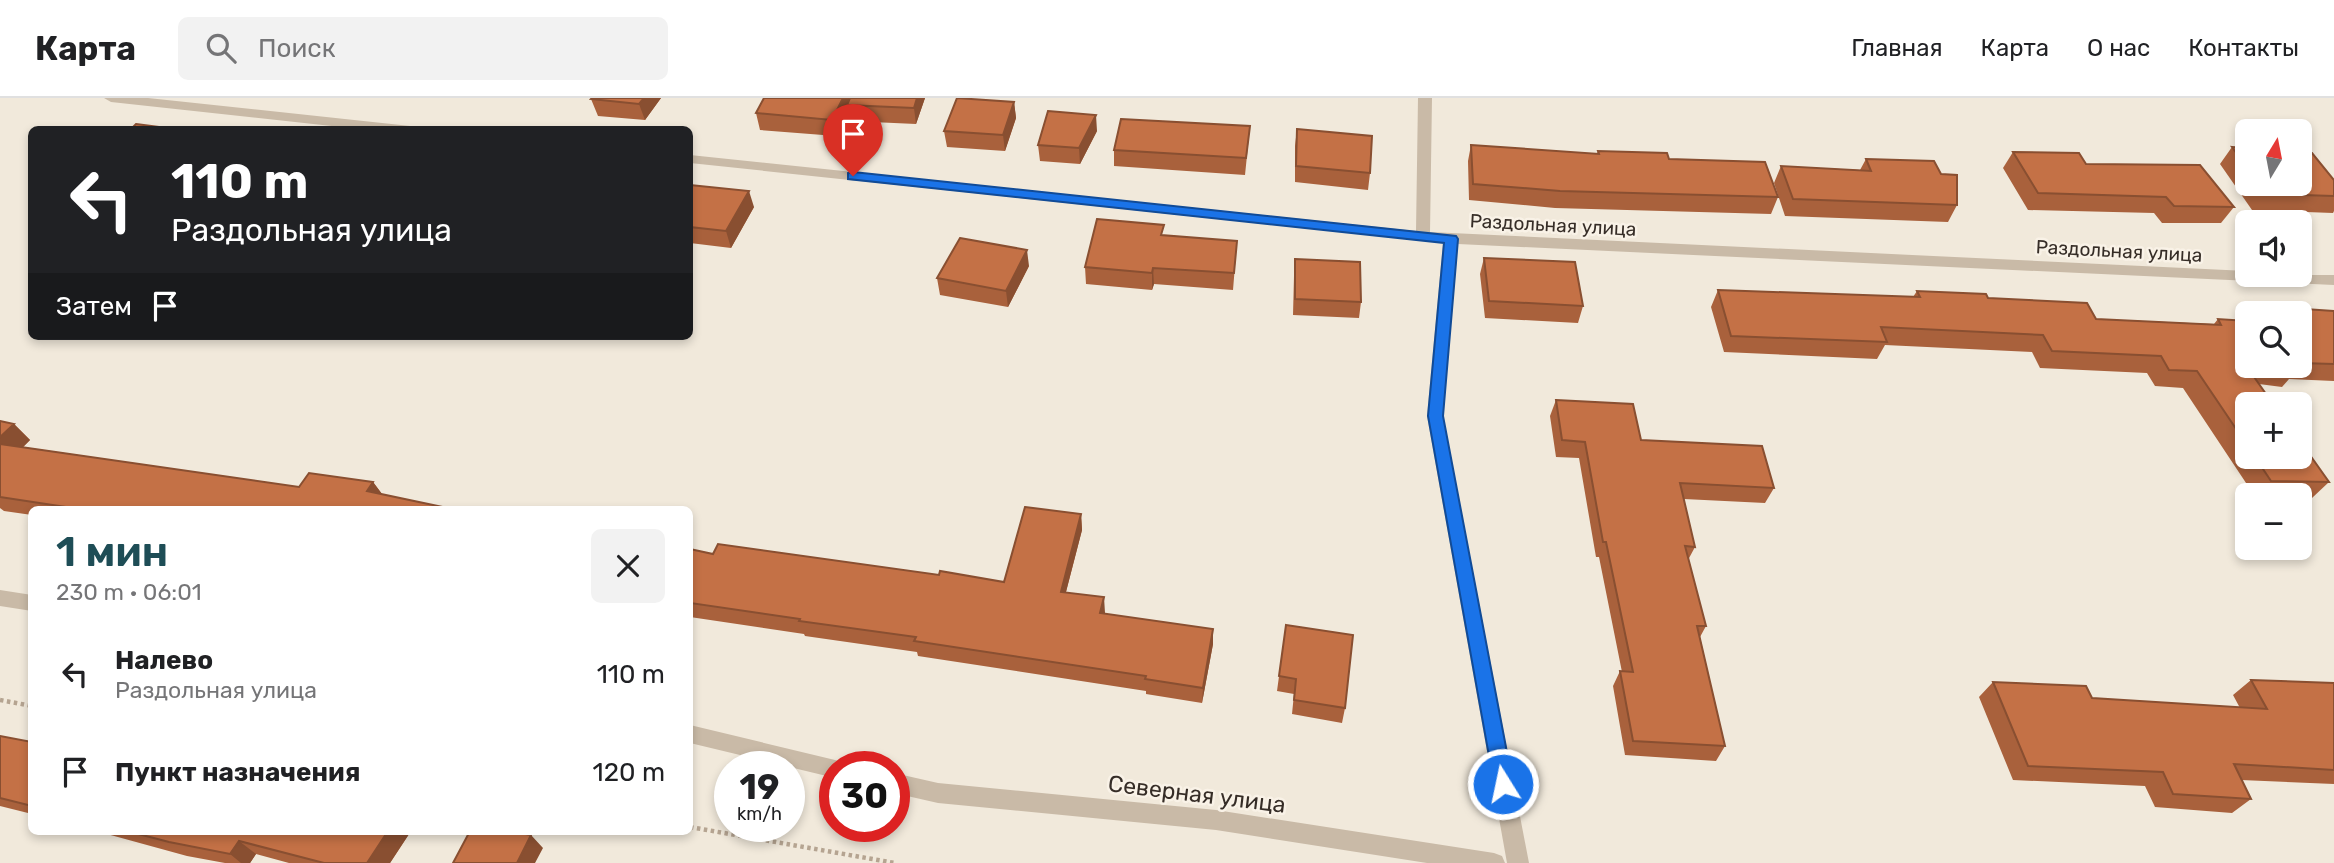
<!DOCTYPE html>
<html lang="ru">
<head>
<meta charset="utf-8">
<style>
	body { margin:0; font-family:Rubik,sans-serif; background:#f2f2f2; color:#202124; height:100vh; display:flex; flex-direction:column; font-size:26px; white-space:nowrap }
	* { box-sizing:border-box; margin:0 }
	p { font-size:23px; color:#757577 }
	.icon { flex:none; width:38px; height:38px; fill:none; stroke:currentColor; stroke-width:2; stroke-linecap:round; stroke-linejoin:round }
	.map { position:relative; flex:1; overflow:hidden }
	.panel { position:absolute; left:28px; top:408px; width:665px; height:329px; display:flex; flex-direction:column; background:#fff; border-radius:10px; box-shadow:0 4px 10px #0003 }
	.panel>* { flex:none }
	.hud { position:absolute; left:28px; top:28px; width:665px; height:214px; border-radius:10px; box-shadow:0 4px 10px #0003; background:#202124; color:#fff; overflow:hidden }
	.needle { width:46px; rotate:10deg }
	.fabs { position:absolute; left:2235px; top:21px; display:grid; gap:14px }
	.fabs a { display:grid; place-items:center; width:77px; height:77px; border-radius:10px; background:#fff; box-shadow:0 4px 10px #0003; font-size:35px }
	.speed { position:absolute; left:714px; top:653px; display:flex; gap:14px; font-size:35px; font-weight:700; text-align:center }
	.speed>* { display:grid; place-content:center; width:91px; height:91px; border-radius:50%; background:#fff; box-shadow:0 4px 10px #0003; line-height:1 }
	.speed small { font-size:18px; font-weight:400 }
	.speed .limit { border:10px solid #d22; background:#fff; color:#111 }
	.pin { position:absolute; display:grid; place-items:center; width:60px; height:60px; color:#fff; margin:-72px -30px; border-radius:50% 50% 50% 0; rotate:-45deg; box-shadow:0 0 7px #0007 }
	.pin .icon { rotate:45deg }
	.me { position:absolute; width:77px; margin:-38px; rotate:350deg; stroke-linejoin:round; filter:drop-shadow(0 0 5px #0008) }
	.turn { display:flex; align-items:center; gap:24px; height:147px; padding:0 28px; font-size:32px }
	.turn .icon { width:91px; height:91px; stroke-width:2.5 }
	.turn b { display:block; font-size:49px; line-height:60px }
	.then { display:flex; align-items:center; height:66px; padding:0 28px; background:#0003; gap:14px; font-size:26px }
	.round { display:grid; place-items:center; flex:none; width:74px; height:74px; border-radius:10px; background:#f2f2f2 }
	.headline { display:flex; align-items:center; justify-content:space-between; height:119px; padding:0 28px }
	h1 { font-size:42px; font-weight:600; line-height:52px; color:#1e4d56 }
	ul { padding:0; list-style:none }
	li { display:flex; align-items:center; gap:21px; height:98px; padding:0 28px }
	li div { flex:1 }
	li b { display:block; font-size:26px }
	li em { font-style:normal }
	header { display:flex; align-items:center; gap:42px; box-sizing:border-box; height:98px; padding:0 35px; background:#fff; border-bottom:2px solid #e0e0e0 }
	header strong { font-size:33px }
	nav { display:flex; gap:38px; margin-inline-start:auto; font-size:24px }
	.search { width:490px; height:63px; background:#f2f2f2; display:flex; align-items:center; gap:18px; box-sizing:border-box; padding:0 24px; border-radius:10px; color:#757577; font-size:26px }
	.map>svg:first-child { display:block }
	.lines { fill:none; stroke-linecap:round; stroke-linejoin:round }
	.path { stroke:#b5a491; stroke-width:4.5; stroke-dasharray:3.5 3.5; stroke-linecap:butt }
	.minor { fill:#c9baa7; fill-rule:evenodd }
	.wall { fill:#a9613c }
	.shaded-wall { fill:#894f31 }
	.building { fill:#c47146; stroke:#894f31; stroke-width:2 }
	.route { fill:#1a73e8; stroke:#114b97; stroke-width:2 }
	.labels { text-anchor:middle; dominant-baseline:central; stroke-width:5; stroke-linejoin:round; paint-order:stroke }
	.street-label { font-size:19px; fill:#362d27; stroke:#f9f2e7 }
	.near-street-label { font-size:23px; fill:#362d27; stroke:#f9f2e7 }
</style>
</head>
<body>
<header>
<strong>Карта</strong>
<div class="search"><svg class="icon" aria-label="search" viewBox="0 0 24 24"><circle cx="10" cy="10" r="6"/><path d="M15 15l6 6"/></svg>Поиск</div>
<nav><a>Главная</a><a>Карта</a><a>О нас</a><a>Контакты</a></nav>
</header>
<div class="map">
<svg width="2334" height="765" viewBox="0 0 2334 765">
	<rect width="100%" height="100%" fill="#f1e9db"/>
	<g class="lines">
		<path class="path" d="M0,602L32,608
			M690,729L895,765"/>
		<path class="minor" d="M104,0H148L410,28L416,32H368L111,4Z
			M1418,0H1432L1430,134L2247,173V177H2334V187L1458,146L1443,318L1529,765H1507L1427,318L1443,145L690,65V57L1416,133Z
			M0,492L32,497V513L0,508Z
			M690,627L835,662L842,664L844,668H835V680L690,645Z
			M894,675L938,685L1216,712L1494,755L1502,758L1505,765H1427L1216,732L938,705L894,695Z"/>
	</g>
	<path class="wall" d="M661,0L645,22L598,18L591,1Z
		M925,0L916,26L850,23L848,13L836,38L760,32L756,15Z
		M1014,4L1016,20L1005,53L947,49L944,33Z
		M1250,28L1245,77L1114,68V52Z
		M1297,31L1370,75L1368,92L1295,84V48Z
		M1097,33L1080,66L1040,63L1038,47Z
		M1471,47L1597,56L1598,53L1669,61L1778,99L1771,116L1555,110L1469,102L1468,63Z
		M2232,49L2247,50V86H2300L2334,82V113L2333,115L2252,112L2220,66Z
		M2013,54L2086,66L2234,109L2221,125H2162L2154,115L2028,112L2003,70Z
		M1866,61L1957,107L1948,124L1785,118L1774,85L1781,68L1860,72Z
		M690,88L754,109L731,150L690,145Z
		M1164,137L1237,143L1233,192L1154,186L1152,192L1086,186L1085,169Z
		M1484,160L1583,208L1578,225L1485,220L1480,176Z
		M1295,161L1361,204L1359,220L1293,217L1294,178Z
		M1029,168L1008,209L940,197L937,180Z
		M1718,192L1913,199L1917,193L1988,200L2096,221L2214,226L2218,221L2247,223V268H2300V215H2270L2275,209L2334,213V283L2289,281L2282,289L2259,286L2247,306V359H2300L2329,384L2312,400H2300V397H2254L2183,290L2155,288L2147,275L2040,270L2032,254L1885,247L1877,261L1724,254L1711,209Z
		M1556,302L1641,342L1774,390L1765,405L1684,401L1695,449L1688,462L1706,528L1700,539L1725,648L1716,663L1625,657L1613,588L1620,573L1622,574L1599,459H1596L1579,360L1556,359L1550,318Z
		M0,323L14,326L30,342L23,349L299,389L373,384L382,396L452,411H32V417L4,413L0,410Z
		M1081,416L1082,432L1066,494L1104,516L1213,546L1202,605L1146,596V593L918,558L917,554L805,538L804,536L690,519V451L713,456L1004,484Z
		M1286,527L1345,610L1342,625L1292,616L1294,596L1277,593Z
		M2251,582L2334,585V686L2241,682L2251,701L2232,715L2155,709L2145,688L2013,682L1979,599L1993,584L2092,600L2240,610L2233,597Z
		M0,638L32,644V716L0,708Z
		M96,733H411L390,765H289L256,756L250,765H225L187,758Z"/>
	<path class="shaded-wall" d="M644,0H661L645,22L639,6Z
		M843,0H852L847,7L848,13L836,38L832,22Z
		M917,0H925L916,26L914,10Z
		M1014,4L1016,20L1005,53L1003,37Z
		M1096,17L1097,33L1080,66L1079,50Z
		M749,93L754,109L731,150L726,133Z
		M1027,152L1029,168L1008,209L1006,193Z
		M1153,170L1154,186L1152,192V175Z
		M14,326L30,342L11,361L0,351V339Z
		M373,384L385,400L367,393Z
		M1081,416L1082,432L1062,509L1061,494Z
		M1104,499L1105,515L1101,530L1100,515Z
		M1213,531V546L1202,605L1203,590Z
		M388,733H411L390,765H367Z
		M531,737L543,750L535,765H517Z
		M239,743L256,756L250,765H241L230,756Z"/>
	<path class="building" d="M592,0H644L639,6L591,1Z
		M764,0H843L832,22L756,15Z
		M850,0H917L914,10L847,7Z
		M957,0L1014,4L1003,37L944,33Z
		M1048,13L1096,17L1079,50L1038,47Z
		M1121,21L1250,28L1246,60L1114,52Z
		M136,26L182,32H130Z
		M1297,31L1372,38L1370,75L1296,68Z
		M1471,47L1599,56L1598,53L1667,55L1669,61L1765,64L1778,99L1560,93L1473,86Z
		M2232,49L2247,50V70Z
		M2013,54L2079,55L2086,66L2200,67L2234,109L2174,108L2166,99L2038,95Z
		M2300,54L2312,55L2334,82V98L2266,96L2258,86H2300Z
		M1866,61L1934,63L1941,76L1957,77V107L1793,101L1781,68L1871,73Z
		M690,87L749,93L726,133L690,129Z
		M1097,121L1164,127L1161,137L1237,143L1234,175L1153,170L1152,175L1085,169Z
		M960,140L1027,152L1006,193L937,180Z
		M1484,160L1575,164L1583,208L1489,203Z
		M1295,161L1360,164L1361,204L1295,201Z
		M1718,192L1920,199L1917,193L1986,196L1988,200L2087,205L2096,221L2221,227L2218,221L2247,223V266H2245L2273,306H2247V347L2197,273L2169,272L2161,258L2052,253L2043,237L1881,229L1887,244L1731,238Z
		M2275,209L2334,213V266L2300,265V215H2280Z
		M2259,268H2295L2298,272Z
		M1556,302L1633,306L1641,342L1762,348L1774,390L1680,385L1695,449L1685,448L1706,528H1697L1725,648L1633,643L1620,573L1633,574L1606,444H1603L1585,344L1562,342Z
		M0,323L14,326L0,339Z
		M2300,343L2329,384L2271,383L2255,359H2300Z
		M0,346L299,389L309,375L373,384L367,393L452,411H79L0,399Z
		M530,409L542,411H528Z
		M1025,409L1081,416L1061,494L1104,499L1100,515L1213,531L1203,590L1145,581L1146,578L914,543L916,539L799,523L800,521L690,505V451L713,456L718,446L939,477L940,473L1004,484Z
		M1286,527L1353,537L1345,610L1294,602L1296,581L1279,578Z
		M2251,582L2334,585V672L2234,666L2251,701L2173,696L2163,674L2028,668L1993,584L2086,588L2092,600L2267,611Z
		M0,638L32,644V708L0,700Z
		M127,733H388L367,765H324L239,743L230,756L169,744Z
		M470,733H509L531,737L517,765H453Z"/>
	<path class="route" d="M853,74L1456,138L1458,141L1443,318L1513,686L1510,692L1503,695L1497,692L1494,686L1428,318L1444,145L848,81V75Z"/>
	<g class="labels">
		<g class="street-label">
			<text transform="translate(1553 127) rotate(3)">Раздольная улица</text>
			<text transform="translate(2119 153) rotate(3)">Раздольная улица</text>
		</g>
		<g class="near-street-label">
			<text transform="translate(1197 696) rotate(7)">Северная улица</text>
		</g>
	</g>
</svg>
<div class="fabs">
<a><svg class="needle" viewBox="-14 -14 28 28"><path d="M0-13l5 13h-10z" fill="#e53935"/><path d="M0 13l5-13h-10z" fill="#757577"/></svg></a>
<a><svg class="icon" aria-label="sound" viewBox="0 0 24 24"><path d="M4 9h4l5-4v14l-5-4H4zM17 9q2 3 0 6"/></svg></a>
<a><svg class="icon" aria-label="search" viewBox="0 0 24 24"><circle cx="10" cy="10" r="6"/><path d="M15 15l6 6"/></svg></a>
<a>+</a>
<a>−</a>
</div>
<div class="speed"><div>19<small>km/h</small></div><div class="limit">30</div></div>
<div class="pin" style="left:853px;top:78px;background:#d93025"><svg class="icon" aria-label="arrive" viewBox="0 0 24 24"><path d="M6 21V4h12l-3 4 3 4H6"/></svg></div>
<svg class="me" style="left:1503px;top:686px" viewBox="-20 -20 40 40"><circle r="17" fill="#1a73e8" stroke="#fff" stroke-width="3"/><path d="M0-11L8 9 0 5-8 9z" fill="#fff"/></svg>
<div class="hud">
<div class="turn"><svg class="icon" aria-label="left" viewBox="0 0 24 24"><path d="M17 20v-9H6M10 6l-5 5 5 5"/></svg><div><b>110 m</b>Раздольная улица</div></div>
<div class="then">Затем<svg class="icon" aria-label="arrive" viewBox="0 0 24 24"><path d="M6 21V4h12l-3 4 3 4H6"/></svg></div>
</div>
<section class="panel">
<div class="headline"><div><h1>1 мин</h1><p>230 m · 06:01</p></div><a class="round"><svg class="icon" aria-label="close" viewBox="0 0 24 24"><path d="M6 6l12 12M18 6L6 18"/></svg></a></div>
<ul>
<li><svg class="icon" aria-label="left" viewBox="0 0 24 24"><path d="M17 20v-9H6M10 6l-5 5 5 5"/></svg><div><b>Налево</b><p>Раздольная улица</p></div><em>110 m</em></li>
<li><svg class="icon" aria-label="arrive" viewBox="0 0 24 24"><path d="M6 21V4h12l-3 4 3 4H6"/></svg><div><b>Пункт назначения</b></div><em>120 m</em></li>
</ul>
</section>
</div>
</body>
</html>
